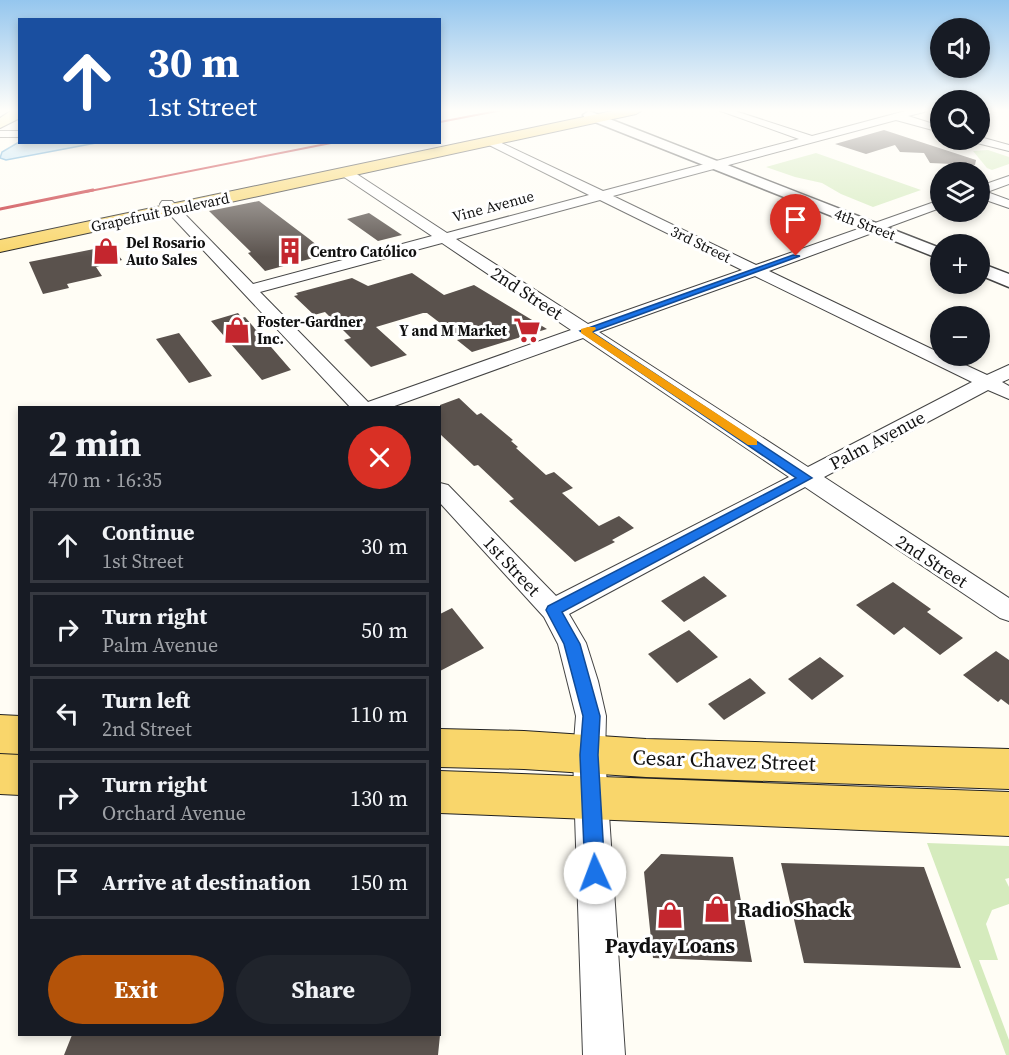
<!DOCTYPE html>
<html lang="en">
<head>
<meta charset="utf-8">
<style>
	body { margin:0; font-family:"Source Serif 4",serif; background:#20242c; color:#f1f3f6; height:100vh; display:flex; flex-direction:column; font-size:22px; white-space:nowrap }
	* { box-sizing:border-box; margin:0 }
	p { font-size:20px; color:#9ea1a6 }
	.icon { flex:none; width:33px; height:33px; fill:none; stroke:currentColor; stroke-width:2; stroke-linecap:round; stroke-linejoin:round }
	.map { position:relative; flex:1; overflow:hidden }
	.drawer { position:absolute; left:18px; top:406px; width:423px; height:630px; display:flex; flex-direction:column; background:#171b24; border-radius:0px; box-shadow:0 3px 9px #0003 }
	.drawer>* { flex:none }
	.top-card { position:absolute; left:18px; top:18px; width:423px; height:126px; border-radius:0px; box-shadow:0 3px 9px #0003; background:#1a4fa0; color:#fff; overflow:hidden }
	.fabs { position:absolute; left:930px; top:18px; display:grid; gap:12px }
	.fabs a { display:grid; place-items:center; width:60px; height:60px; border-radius:50%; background:#171b24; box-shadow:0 3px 9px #0003; font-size:30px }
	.pin { position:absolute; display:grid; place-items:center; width:51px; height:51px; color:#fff; margin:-62px -26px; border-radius:50% 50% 50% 0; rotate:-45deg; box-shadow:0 0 6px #0007 }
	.pin .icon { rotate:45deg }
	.me { position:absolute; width:66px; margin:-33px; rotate:358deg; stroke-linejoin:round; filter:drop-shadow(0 0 4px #0008) }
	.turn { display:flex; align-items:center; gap:21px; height:126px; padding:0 30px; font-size:27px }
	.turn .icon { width:78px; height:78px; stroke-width:2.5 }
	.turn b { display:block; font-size:42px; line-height:51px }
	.round { display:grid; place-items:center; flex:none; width:63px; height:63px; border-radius:32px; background:#20242c }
	.summary { display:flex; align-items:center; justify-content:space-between; height:102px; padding:0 30px }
	h1 { font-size:36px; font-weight:700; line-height:45px }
	.button { display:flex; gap:12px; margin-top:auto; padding:12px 30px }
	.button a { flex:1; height:69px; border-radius:36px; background:#b45309; color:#fff; font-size:24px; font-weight:700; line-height:69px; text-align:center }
	.button a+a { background:#20242c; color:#f1f3f6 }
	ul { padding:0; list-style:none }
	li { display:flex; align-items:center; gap:18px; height:75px; margin:0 12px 9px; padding:0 18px; border:3px solid #363941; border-radius:0px }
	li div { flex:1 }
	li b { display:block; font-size:22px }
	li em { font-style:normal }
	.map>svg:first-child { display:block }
	.green { fill:#d5ebbd }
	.water { fill:#b9e0f7; stroke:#3f96cf; stroke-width:1.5 }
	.building { fill:#5a524d }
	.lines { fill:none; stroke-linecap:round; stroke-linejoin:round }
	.minor-casing { stroke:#444; stroke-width:2 }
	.tertiary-casing { stroke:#444; stroke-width:3 }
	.secondary-casing { stroke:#333; stroke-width:2 }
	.primary-casing { stroke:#222; stroke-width:2 }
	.minor { fill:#fff; fill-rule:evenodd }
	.tertiary { fill:#fff; fill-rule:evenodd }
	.secondary { fill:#fff6b0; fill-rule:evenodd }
	.primary { fill:#f9d66b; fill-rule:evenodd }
	.rail-far1 { stroke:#c4262e; stroke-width:2 }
	.rail { stroke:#c4262e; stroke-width:3 }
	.route { fill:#1a73e8; stroke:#114b97; stroke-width:1.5 }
	.slow { fill:#f59e0b }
	.labels { text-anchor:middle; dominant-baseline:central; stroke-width:6; stroke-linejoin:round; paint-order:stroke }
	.far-street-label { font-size:15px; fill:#111; stroke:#fff }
	.far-poi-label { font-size:15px; font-weight:bold; fill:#111; stroke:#fff; text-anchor:start }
	.street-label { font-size:18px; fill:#111; stroke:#fff }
	.near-street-label { font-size:21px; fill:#111; stroke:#fff }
	.near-poi-label { font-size:21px; font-weight:bold; fill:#111; stroke:#fff; text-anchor:start }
</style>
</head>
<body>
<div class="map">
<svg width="1009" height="1055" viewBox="0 0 1009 1055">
	<rect width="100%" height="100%" fill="#fffdf5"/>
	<path class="green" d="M988,150L1009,157V164L992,170L987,168L973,151Z
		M816,153L921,190L873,207L841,194L822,183L795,177L766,167Z
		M927,843L1009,846V878L1005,879L1009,887V904L992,910L986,924L998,960H979L1009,1040V1055H1006Z"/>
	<path class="water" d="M19,142H20L96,143L6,160L0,158L2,152Z"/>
	<path class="building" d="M884,130L976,160L975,165L930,163L924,153L900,152L895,145L866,154L835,144Z
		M259,201L308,238L328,254L265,271L248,253L251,252L209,211Z
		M369,213L402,235L378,241L347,219Z
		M104,247H112L122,260L96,267L102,276L67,284L69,288L43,294L29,262Z
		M412,273L444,295L474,285L547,329L472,352L457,340L461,339L427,313H423L376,327L407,355L371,367L344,340L351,338L325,312L314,315L294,296L298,295L296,293L352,278L368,286Z
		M238,313L242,318L245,317L291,370L262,380L211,321Z
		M179,333L212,376L189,383L156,339Z
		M459,398L477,415L481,413L513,440L511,441L518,447L516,448L546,475L554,472L573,488L562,493L599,526L619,516L634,528L612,540L615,542L575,562L509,501L514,499L478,465L474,466L440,434V405Z
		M704,576L727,596L684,622L661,601Z
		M893,582L931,609L927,612L963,638L940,655L904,627L894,635L856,605Z
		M452,608L484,648L440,671V614Z
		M689,630L718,657L677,683L648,654Z
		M996,651L1009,660V705L1001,699L998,702L963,675Z
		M820,657L844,676L812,700L788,679Z
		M750,678L766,693L724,720L708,704Z
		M661,854L733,857L752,962L653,958L644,872Z
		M781,863L924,867L961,968L804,963Z
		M72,1035H440L438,1055H64Z"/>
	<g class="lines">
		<defs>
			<path id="minor" d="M718,110H732L812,136L909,110H925L924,112L908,116L940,126V132L896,120L613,196L756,265L940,200V208L769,271L940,353V356H946L987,375L1009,365V379L1002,382L1009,386V399L988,390L824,477L1009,598V621L1000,618L805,487L569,614L586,643L598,681L606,716L605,755L625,1055H583L573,755L576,716L558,644L544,617L440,503V483L448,485L556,596L789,477L583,338L389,408H351L160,204L162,201H172L253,284L432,236L341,175L339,172L341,169H349L447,233L589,195L485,143V139H493L603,191L799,139ZM600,200L742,270L588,324L456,239ZM442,243L571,330L368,402L260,292ZM755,276L972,382L808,467L599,332Z
				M0,131H20V137H0Z
				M980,137L1009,145V151L973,142L971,140H980Z
				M1009,176V184L987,192L1009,200V208L980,198V186Z"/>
			<path id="tertiary" d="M589,111L940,248V259L585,118L583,115Z
				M980,263L1009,274V287L980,275Z"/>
			<path id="secondary" d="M12,110H20V118L0,128V118Z"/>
			<path id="primary" d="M617,110H643L636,114L0,252V240Z
				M0,715L20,716V754L0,753Z
				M440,729L524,731L646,739L1009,749V789L646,777L524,769L440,767Z
				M0,754L20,755V795L0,794Z
				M440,771L1009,792V836L440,813Z"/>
		</defs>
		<use href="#minor" class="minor-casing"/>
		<use href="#tertiary" class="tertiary-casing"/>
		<use href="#secondary" class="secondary-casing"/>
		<use href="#primary" class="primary-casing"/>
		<use href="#minor" class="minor"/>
		<use href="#tertiary" class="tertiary"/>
		<use href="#secondary" class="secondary"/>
		<use href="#primary" class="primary"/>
		<path class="rail-far1" d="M440,122L502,110
			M85,192L336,142"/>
		<path class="rail" d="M0,209L93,190"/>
	</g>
	<linearGradient id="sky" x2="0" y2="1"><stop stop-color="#95c6ee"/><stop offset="0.43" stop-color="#fffefa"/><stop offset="1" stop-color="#fffefa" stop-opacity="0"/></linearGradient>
	<rect width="1009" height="257" fill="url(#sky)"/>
	<path class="route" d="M793,255L800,256L592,332L812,478L562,612L580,644L600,716L598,755L605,873L602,880L595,883L588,880L585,873L580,755L583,716L564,644L546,610L548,606L796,478L580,331Z"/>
	<path class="slow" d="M588,327H595L596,329L592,332L757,440V445H748L581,333V329Z"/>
	<defs>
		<symbol id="shop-bare" viewBox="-9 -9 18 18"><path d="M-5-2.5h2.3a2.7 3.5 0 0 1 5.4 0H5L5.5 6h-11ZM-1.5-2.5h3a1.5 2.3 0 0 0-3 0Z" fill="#c4262e" stroke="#fff" stroke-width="2.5" paint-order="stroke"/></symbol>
		<symbol id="building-bare" viewBox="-9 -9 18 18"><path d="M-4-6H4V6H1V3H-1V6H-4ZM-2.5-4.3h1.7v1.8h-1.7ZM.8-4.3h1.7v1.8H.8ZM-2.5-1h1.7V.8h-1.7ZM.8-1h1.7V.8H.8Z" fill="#c4262e" stroke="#fff" stroke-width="2.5" paint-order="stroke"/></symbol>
		<symbol id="supermarket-bare" viewBox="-9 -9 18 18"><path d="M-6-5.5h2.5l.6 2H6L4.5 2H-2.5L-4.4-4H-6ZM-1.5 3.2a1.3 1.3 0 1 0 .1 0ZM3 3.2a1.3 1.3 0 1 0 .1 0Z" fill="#c4262e" stroke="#fff" stroke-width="2.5" paint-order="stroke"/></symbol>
	</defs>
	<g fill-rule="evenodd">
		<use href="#shop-bare" x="87" y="232" width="38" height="38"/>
		<use href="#building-bare" x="271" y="232" width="38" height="38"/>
		<use href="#shop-bare" x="218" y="311" width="38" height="38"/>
		<use href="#supermarket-bare" x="508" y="311" width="38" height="38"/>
		<use href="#shop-bare" x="698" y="890" width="38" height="38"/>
		<use href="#shop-bare" x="651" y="896" width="38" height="38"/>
	</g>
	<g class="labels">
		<g class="far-street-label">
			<text transform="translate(493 206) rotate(-15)">Vine Avenue</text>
			<text transform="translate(160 212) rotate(-12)">Grapefruit Boulevard</text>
			<text transform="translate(865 224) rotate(21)">4th Street</text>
			<text transform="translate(701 244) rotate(26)">3rd Street</text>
		</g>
		<g class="far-poi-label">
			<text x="126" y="242">Del Rosario<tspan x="126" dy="17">Auto Sales</tspan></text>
			<text x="310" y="251">Centro Católico</text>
			<text x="257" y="321">Foster-Gardner<tspan x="257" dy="17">Inc.</tspan></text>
			<text x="507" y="330" text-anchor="end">Y and M Market</text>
		</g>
		<g class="street-label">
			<text transform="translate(527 293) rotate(33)">2nd Street</text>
			<text transform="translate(877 440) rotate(-28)">Palm Avenue</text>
			<text transform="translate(932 561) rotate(33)">2nd Street</text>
			<text transform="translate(512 566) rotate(47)">1st Street</text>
		</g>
		<g class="near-street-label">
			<text transform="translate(724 760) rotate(2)">Cesar Chavez Street</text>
		</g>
		<g class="near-poi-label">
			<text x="737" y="909">RadioShack</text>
			<text x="670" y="945" text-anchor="middle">Payday Loans</text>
		</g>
	</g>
</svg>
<div class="fabs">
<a><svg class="icon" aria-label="sound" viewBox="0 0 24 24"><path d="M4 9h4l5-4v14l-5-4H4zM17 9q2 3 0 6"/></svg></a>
<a><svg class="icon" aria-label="search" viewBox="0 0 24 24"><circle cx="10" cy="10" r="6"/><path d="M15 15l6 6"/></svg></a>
<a><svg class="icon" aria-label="layers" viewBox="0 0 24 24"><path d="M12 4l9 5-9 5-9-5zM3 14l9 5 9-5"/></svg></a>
<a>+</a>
<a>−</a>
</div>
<div class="pin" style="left:796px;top:256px;background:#d93025"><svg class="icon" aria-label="arrive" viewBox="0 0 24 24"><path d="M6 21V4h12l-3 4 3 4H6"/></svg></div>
<svg class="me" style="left:595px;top:873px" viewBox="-20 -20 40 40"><circle r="19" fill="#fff"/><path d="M0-13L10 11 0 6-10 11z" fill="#1a73e8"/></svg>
<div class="top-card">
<div class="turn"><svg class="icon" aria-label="ahead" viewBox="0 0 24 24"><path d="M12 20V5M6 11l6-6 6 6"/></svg><div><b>30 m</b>1st Street</div></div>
</div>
<section class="drawer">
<div class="summary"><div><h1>2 min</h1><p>470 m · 16:35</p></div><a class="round" style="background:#d93025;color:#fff"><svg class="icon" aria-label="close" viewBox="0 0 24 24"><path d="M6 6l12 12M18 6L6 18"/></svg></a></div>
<ul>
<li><svg class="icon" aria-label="ahead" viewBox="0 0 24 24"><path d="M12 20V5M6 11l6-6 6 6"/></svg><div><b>Continue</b><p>1st Street</p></div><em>30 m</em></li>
<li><svg class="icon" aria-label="right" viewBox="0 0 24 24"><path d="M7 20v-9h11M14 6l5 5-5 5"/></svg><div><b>Turn right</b><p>Palm Avenue</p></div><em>50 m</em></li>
<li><svg class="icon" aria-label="left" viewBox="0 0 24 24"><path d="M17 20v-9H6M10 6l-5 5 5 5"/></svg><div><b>Turn left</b><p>2nd Street</p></div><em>110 m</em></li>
<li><svg class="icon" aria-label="right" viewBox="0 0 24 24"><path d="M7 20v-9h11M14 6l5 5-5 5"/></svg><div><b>Turn right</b><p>Orchard Avenue</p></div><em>130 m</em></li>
<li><svg class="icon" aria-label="arrive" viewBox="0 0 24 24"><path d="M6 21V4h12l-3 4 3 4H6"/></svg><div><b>Arrive at destination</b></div><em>150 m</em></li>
</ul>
<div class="button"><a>Exit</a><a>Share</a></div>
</section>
</div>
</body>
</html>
